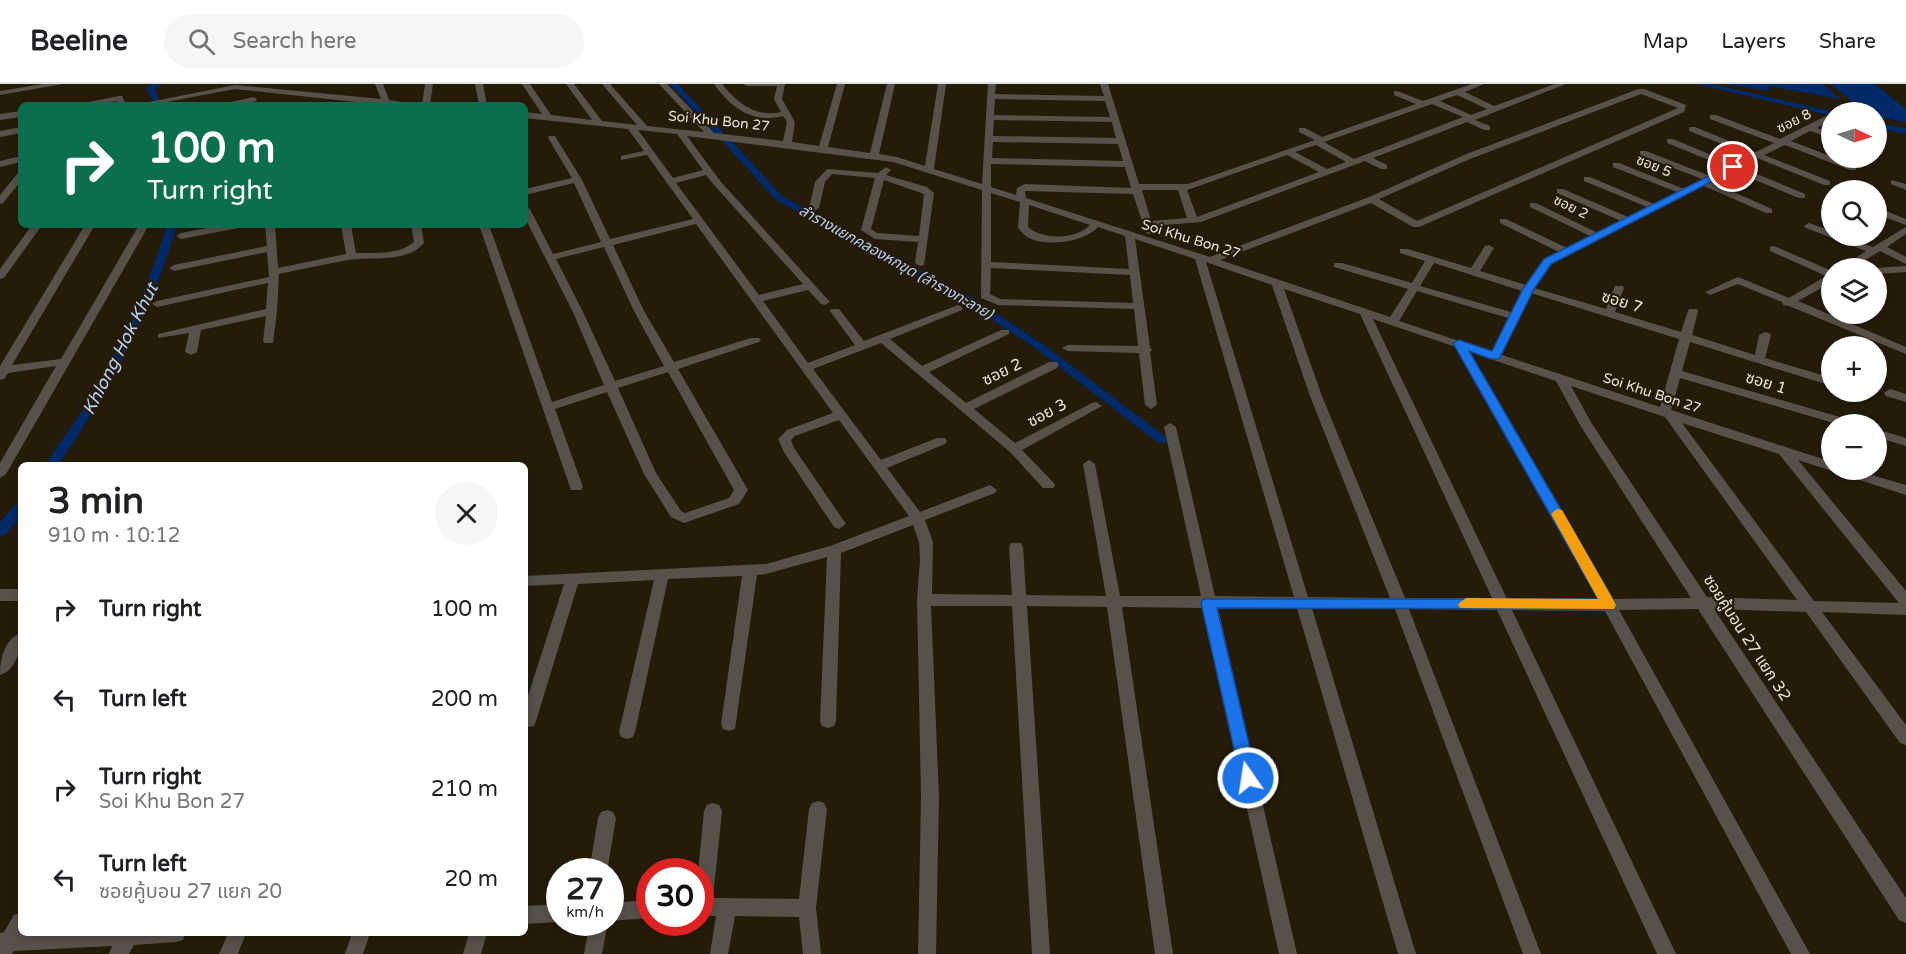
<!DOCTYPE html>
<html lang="en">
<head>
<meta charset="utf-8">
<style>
	body { margin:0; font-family:"Varela Round","Noto Sans Thai",sans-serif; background:#f6f6f6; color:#202124; height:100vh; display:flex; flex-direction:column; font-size:22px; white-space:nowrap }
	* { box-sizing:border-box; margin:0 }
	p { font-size:20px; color:#757577 }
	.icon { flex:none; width:33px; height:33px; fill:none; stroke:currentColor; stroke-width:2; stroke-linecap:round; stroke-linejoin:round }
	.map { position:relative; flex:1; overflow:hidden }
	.side { position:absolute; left:18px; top:378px; width:510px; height:474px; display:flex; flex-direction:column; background:#fff; border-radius:9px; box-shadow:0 3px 9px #0003 }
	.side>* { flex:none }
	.hud { position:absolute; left:18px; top:18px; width:510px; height:126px; border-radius:9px; box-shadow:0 3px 9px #0003; background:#0b6e4f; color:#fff; overflow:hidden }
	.needle { width:39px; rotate:94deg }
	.fabs { position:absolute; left:1821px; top:18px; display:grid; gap:12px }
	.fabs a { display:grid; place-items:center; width:66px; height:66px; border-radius:50%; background:#fff; box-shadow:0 3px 9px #0003; font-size:30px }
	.speed { position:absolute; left:546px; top:774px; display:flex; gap:12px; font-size:30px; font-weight:700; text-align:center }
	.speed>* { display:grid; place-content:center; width:78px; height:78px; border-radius:50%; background:#fff; box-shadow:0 3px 9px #0003; line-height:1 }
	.speed small { font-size:15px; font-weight:400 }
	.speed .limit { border:9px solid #d22; background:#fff; color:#111 }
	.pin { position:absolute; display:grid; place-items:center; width:51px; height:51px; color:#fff; margin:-26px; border:3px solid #fff; border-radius:50%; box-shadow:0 2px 6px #0007 }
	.me { position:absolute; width:66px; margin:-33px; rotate:347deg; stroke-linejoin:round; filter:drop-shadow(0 0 4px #0008) }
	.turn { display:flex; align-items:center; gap:21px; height:126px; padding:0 30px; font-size:27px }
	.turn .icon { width:78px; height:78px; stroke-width:2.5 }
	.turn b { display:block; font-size:42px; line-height:51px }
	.round { display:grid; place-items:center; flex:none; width:63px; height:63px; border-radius:32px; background:#f6f6f6 }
	.summary { display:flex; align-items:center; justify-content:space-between; height:102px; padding:0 30px }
	h1 { font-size:36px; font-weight:700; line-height:45px }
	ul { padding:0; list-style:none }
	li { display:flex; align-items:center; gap:18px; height:90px; padding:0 30px }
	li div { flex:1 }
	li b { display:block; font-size:22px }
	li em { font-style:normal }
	header { display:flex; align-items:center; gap:36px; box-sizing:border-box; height:84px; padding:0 30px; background:#fff; border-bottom:2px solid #e0e0e0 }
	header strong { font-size:28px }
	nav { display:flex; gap:33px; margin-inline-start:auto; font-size:21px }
	.search { width:420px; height:54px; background:#f6f6f6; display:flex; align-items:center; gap:15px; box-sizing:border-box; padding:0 21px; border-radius:33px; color:#757577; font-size:22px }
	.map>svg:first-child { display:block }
	.water { fill:#002a68 }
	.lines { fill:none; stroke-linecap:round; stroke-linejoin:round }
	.canal { fill:#002a68; fill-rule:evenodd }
	.street { fill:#585149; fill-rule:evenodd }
	.route { fill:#1a73e8; stroke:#114b97; stroke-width:1.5 }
	.slow { fill:#f59e0b }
	.labels { text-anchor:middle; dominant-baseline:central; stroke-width:4.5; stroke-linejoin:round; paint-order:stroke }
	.far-street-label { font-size:14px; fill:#ece5da; stroke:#251b09 }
	.far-water-label { font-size:15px; font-style:italic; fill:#b7d0f5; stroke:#251b09 }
	.street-label { font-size:16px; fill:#ece5da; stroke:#251b09 }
	.water-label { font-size:18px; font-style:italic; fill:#b7d0f5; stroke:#251b09 }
</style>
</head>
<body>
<header>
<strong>Beeline</strong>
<div class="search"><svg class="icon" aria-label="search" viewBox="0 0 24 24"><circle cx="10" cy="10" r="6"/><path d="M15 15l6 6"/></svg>Search here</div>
<nav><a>Map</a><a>Layers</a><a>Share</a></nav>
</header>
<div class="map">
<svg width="1906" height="870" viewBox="0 0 1906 870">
	<rect width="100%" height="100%" fill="#251b09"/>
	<path class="water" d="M1725,0H1823L1840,15L1769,2V7Z
		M1830,0H1875L1906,25V38L1877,33L1876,28H1865L1860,24L1854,23L1851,16Z"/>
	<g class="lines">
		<path class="canal" d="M152,0H162L154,5L163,21H155L146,4Z
			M670,0H678L723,48V52H717Z
			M1697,0H1712L1835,28H1832V32Z
			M1876,39L1906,44V50L1876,44Z
			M726,53L729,54L782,112L973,214L1043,260L1166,353L1168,356L1166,359H1158L1035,264L965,218L776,116L723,58V54Z
			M167,141H177C151,229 110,306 58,381H45C57,362 71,344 84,324C120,267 147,206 167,141Z
			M21,418V432L5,451L0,452V438L16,420Z"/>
		<path class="street" d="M43,0H63L0,11V7Z
			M375,0H383L389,16L422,21L425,0H433L430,21H383L235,5L151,21H134L235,1L381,15Z
			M475,0H483L487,21H479Z
			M522,0H530L551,31L592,36L566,0H574L602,37L637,41L602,0H610L647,42L704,48L659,0H667L714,49L783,57L787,38L783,32C753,40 731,24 714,0H722C737,19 756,34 781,28L774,15L777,2H747L743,0H785L782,15L795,38L792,58L819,62L837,0H845L828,63L870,69L887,0H895L879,70L897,73L925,82L938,0H946L934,85L982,100L988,0H996L995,10L1104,12L1100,0H1108L1139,100H1188L1315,56L1299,48V44H1305L1322,53L1416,20L1394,11V7H1397L1423,17L1472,0H1484L1465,8L1494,22L1555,0H1566L1475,36L1490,42V46H1484L1467,38L1373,74L1387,81V85H1381L1365,77L1201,138L1153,142L1154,147L1149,150L1146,149L1133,110L1025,107L1026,114L1210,173L1369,113L1464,71L1638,5H1644L1686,21L1684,28L1419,143H1413L1371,119L1220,176L1390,233L1408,205L1334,183V179H1342L1412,199L1425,177L1400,169V165H1408L1471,184L1485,162L1489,161L1494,164L1480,187L1526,201L1544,176L1559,168L1500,139V135H1506L1567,164L1590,152L1530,123V119H1536L1598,149L1621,137L1557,109V105H1563L1628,133L1647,123L1584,97V93H1590L1654,120L1677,108L1613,83V79H1619L1684,105L1702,95L1640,71V67H1646L1710,92L1726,83L1667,59V55H1673L1733,80L1750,71L1689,47V43H1695L1756,68L1774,59L1710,35V31H1716L1780,55L1824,33H1830V37L1817,44L1832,49V54L1810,47L1791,57L1856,82V86H1850L1785,61L1764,71L1830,97V101H1824L1757,74L1740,83L1805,110V114H1799L1733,87L1711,98L1772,125V129H1766L1704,102L1552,180L1534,204L1606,225L1615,202H1623L1624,204L1615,228L1681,248L1688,227L1689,225H1697L1698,227L1692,251L1755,271L1759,251L1765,248L1769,249L1771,251L1765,274L1832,294V302L1690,258L1682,287L1853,337L1855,340H1837L1680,294L1671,326L1832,378V386H1854L1906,401V411L1798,376L1906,507V531L1822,528L1906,641V661L1900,659L1806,528L1714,525L1906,814V839L1899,836L1698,525L1619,526L1810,870H1791L1605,527L1512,526L1676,870H1657L1497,526L1409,525L1541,870H1523L1395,525L1312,524L1416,870H1398L1297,524H1218L1297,870H1279L1203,524L1122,523L1173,870H1155L1107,523L1027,522L1050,870H1032L1012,522H931L939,712L936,870H918L921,712L917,516L920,475L919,458L913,441L841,469L836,637L834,642L828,644L822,642L820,637L827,473L766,490L757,491L735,645L729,647L723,645L721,640L742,492L668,495L635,648L633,653L627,655L621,653L619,648L654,496L578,500L536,637L534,642L525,643V621L564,500L525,502V492L766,480L830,462L909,432L839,336L795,352L791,356L794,364L846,440L839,445L834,443L784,368L778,355L787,346L833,329L696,140L613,161L644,227L674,278L751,254H759L761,256L759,258L678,285L748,406L739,420L684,439L671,433L644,390L607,308L555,325L583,403L581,406H571L479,141H489L552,318L604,301L573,228L525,134V122L530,125L553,170L601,158L574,99L525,111V105L572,94L548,54L549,52H555L582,96L610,155L693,135L647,71L621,76V72L644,67L628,45L525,34V28L542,30ZM1641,10L1678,24L1417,137L1379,115L1470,75ZM1457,11L1487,25L1471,31L1440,17ZM995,15L1105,17L1110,33L994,31ZM1432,20L1463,33L1354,75L1324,58ZM994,36L1112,38L1116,54L993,52ZM638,46L677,50L703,86L673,94ZM687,52L893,78L982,106L981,214L998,221L1134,225L1138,262L1068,261L1062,264L1068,267L1139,269L1145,321L1151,325L1157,321L1150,268L1152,266L1150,263L1135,155L1195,175L1294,513L1215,512L1176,343L1170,339L1164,343L1201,512H1120L1095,380L1089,376L1083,380L1106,512L1026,511L1023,463L1021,459H1011L1009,463L1012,511L932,510L933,458L925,436L995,409L997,406L990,401L920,428L887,384L945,360L947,357L945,354H937L881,376L813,285L881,259L1010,368L1043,404H1053L1055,401L1053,398L1022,366L1102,322L1096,318L1092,319L1015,359L974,325L1057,284L1059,281L1057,278H1049L966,319L929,288L1009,250V246H1001L922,282L890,255L962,226L963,224L958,221L864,257L839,225H831L830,227L855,261L808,279L763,217L808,206L821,220L825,221L830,218L721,98ZM993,58L1118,60L1123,77L992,74ZM1316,61L1346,78L1327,85L1295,68ZM1287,71L1319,88L1197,133L1187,106ZM991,80L1125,83L1131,104L1025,100L1017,104L1016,111L991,103ZM706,91L715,102L803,200L759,211L676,99ZM1142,106H1178L1187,134L1151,137ZM991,109L1020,118L1018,144C1021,147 1025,152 1029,154C1047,163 1085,158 1098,143L1125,152L1129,185L991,178ZM1029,121L1090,141C1076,156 1043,156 1028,143ZM604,163L634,227L664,282L615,297L583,228L556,175ZM1206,178L1272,201L1310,312L1390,514L1308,513ZM1434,179L1522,207L1511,228L1420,202ZM991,184L1130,191L1133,219L1000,215L990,210ZM1284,205L1360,230L1492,514H1405L1322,312ZM1417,207L1508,234L1492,268L1399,237ZM1531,209L1679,255L1660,323L1502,271ZM1373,235L1456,263L1598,515H1507ZM1470,268L1556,297L1580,341L1691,514L1613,515ZM668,288L734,406L729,414L685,429L681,427L656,389L618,304ZM1571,302L1665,333L1797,516L1707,513L1592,340ZM1682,339L1779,370L1899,519L1814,517Z
			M119,12H122L126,21H118L116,17L92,21H73Z
			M253,13L257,15L256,17L235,21H218Z
			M21,27V33L0,36V30Z
			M21,43V49L0,53V47Z
			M21,72V78L0,83V77Z
			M886,83L891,86L886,91L927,103L934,109L924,181L920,182L915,179L918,158L875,155L861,146L875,94L832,90L825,98L819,124L814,127L809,124L815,98L827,85L878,89ZM884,96L924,110L919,152L877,149L871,145Z
			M21,88V97L3,119L0,120V111L18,89Z
			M1891,96L1906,100V106L1891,100Z
			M1876,123L1906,135V141L1876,130Z
			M1809,139L1832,147V152H1841L1873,163L1906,143V150L1887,163L1906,173V180L1880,167L1852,184H1841L1866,167L1806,144L1804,142Z
			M32,141H42L4,194L0,195V185Z
			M85,141H95L12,281L61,275L139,141H149L6,390L0,394V379L56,282L8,289L4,295L0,296V282Z
			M223,141H244L239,144L181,155L176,152L181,149Z
			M265,141H275L278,184L346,170L341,141H351L356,169C374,169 399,171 414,158L411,141H421L424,159C406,180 372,172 348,176C325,180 302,185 279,190L277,227L273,259H265L263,257L266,232L201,246L197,268L191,271L185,268L189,249L158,254V250L266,225L268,199L157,223L152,220L157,217L269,193L267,168L174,187L169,184L174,181L267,162Z
			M1774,162L1832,187V198L1798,217L1906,263V270L1789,222L1783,221L1782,218L1738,200L1710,211L1705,208L1738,193L1789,214L1826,192L1770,167V163Z
			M1906,182V188L1876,190V184H1874Z
			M1890,305L1906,310V318L1886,312L1884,309Z
			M1876,345L1906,354V362L1876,353Z
			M0,505H21V517H0Z
			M21,549C21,564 17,586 0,591C0,576 4,555 21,549Z
			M818,717L824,719L827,725L816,824L821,870H803L799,833L735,832L728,870H710L716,832H700V788H698L704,727L707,721L713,719L719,721L722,727L713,814L799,815L809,725L812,719Z
			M607,726L613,728L616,734L607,788H589L598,734L601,728Z
			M650,816V834L610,837V819Z
			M560,820V838L525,840V822Z
			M21,829V849H185L183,856L176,858L134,861L129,870H109L112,862L14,867L12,870H0V849L4,848L14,831Z
			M590,838H608L602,870H584Z
			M228,849H246L238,870H219Z
			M352,849H370L363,870H345Z
			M469,849H487L481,870H463Z"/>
	</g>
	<path class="route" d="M1733,80L1738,83L1736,85L1551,180L1534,205L1499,275H1491L1469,267L1614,517L1616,521L1614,525L1217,524L1257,694L1254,700L1248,702L1242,700L1201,519L1203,515H1598L1453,259L1459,256L1492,267L1523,205L1544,175Z"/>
	<path class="slow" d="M1557,425L1562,426L1614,517L1616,521L1614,525L1460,524L1458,520L1466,514L1598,515L1551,430Z"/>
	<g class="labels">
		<g class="far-street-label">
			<text transform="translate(719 37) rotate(6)">Soi Khu Bon 27</text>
			<text transform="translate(1794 37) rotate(-27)">ซอย 8</text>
			<text transform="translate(1654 82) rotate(22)">ซอย 5</text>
			<text transform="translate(1571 123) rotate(26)">ซอย 2</text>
			<text transform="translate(1191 155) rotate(17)">Soi Khu Bon 27</text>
			<text transform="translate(1652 309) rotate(18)">Soi Khu Bon 27</text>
		</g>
		<g class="far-water-label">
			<text transform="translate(896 178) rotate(29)">ลำรางแยกคลองหกขุด (ลำรางทะลาย)</text>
		</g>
		<g class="street-label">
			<text transform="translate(1622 218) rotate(17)">ซอย 7</text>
			<text transform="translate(1002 288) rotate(-26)">ซอย 2</text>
			<text transform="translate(1766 299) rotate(17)">ซอย 1</text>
			<text transform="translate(1047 329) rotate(-28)">ซอย 3</text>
			<text transform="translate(1747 554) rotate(57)">ซอยคู้บอน 27 แยก 32</text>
		</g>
		<g class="water-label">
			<text transform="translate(120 265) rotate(-63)">Khlong Hok Khut</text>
		</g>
	</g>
</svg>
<div class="fabs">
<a><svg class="needle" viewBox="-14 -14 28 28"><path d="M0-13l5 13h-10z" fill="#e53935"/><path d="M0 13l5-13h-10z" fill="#757577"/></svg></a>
<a><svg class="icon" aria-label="search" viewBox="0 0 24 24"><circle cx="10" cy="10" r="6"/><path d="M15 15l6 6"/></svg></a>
<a><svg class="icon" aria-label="layers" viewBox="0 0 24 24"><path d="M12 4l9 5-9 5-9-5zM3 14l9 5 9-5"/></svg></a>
<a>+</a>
<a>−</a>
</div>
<div class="speed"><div>27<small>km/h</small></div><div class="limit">30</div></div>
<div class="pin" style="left:1733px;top:83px;background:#d93025"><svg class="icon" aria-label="arrive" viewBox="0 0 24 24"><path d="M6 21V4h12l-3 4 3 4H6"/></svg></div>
<svg class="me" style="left:1248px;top:694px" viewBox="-20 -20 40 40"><circle r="17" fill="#1a73e8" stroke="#fff" stroke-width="3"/><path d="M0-11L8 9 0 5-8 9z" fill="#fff"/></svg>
<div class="hud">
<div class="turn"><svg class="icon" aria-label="right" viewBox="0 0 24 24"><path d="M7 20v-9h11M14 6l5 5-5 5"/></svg><div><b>100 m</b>Turn right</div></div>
</div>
<section class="side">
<div class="summary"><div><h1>3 min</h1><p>910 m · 10:12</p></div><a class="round"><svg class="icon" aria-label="close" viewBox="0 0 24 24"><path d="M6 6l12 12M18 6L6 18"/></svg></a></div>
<ul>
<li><svg class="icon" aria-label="right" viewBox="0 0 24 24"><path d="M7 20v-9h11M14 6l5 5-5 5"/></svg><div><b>Turn right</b></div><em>100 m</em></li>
<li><svg class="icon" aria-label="left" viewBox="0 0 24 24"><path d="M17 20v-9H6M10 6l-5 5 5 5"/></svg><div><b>Turn left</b></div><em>200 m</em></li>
<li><svg class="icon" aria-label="right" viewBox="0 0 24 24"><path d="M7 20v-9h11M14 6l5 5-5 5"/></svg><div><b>Turn right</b><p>Soi Khu Bon 27</p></div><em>210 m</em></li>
<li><svg class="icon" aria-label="left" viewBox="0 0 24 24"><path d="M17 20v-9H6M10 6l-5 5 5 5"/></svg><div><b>Turn left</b><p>ซอยคู้บอน 27 แยก 20</p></div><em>20 m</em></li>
</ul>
</section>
</div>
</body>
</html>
